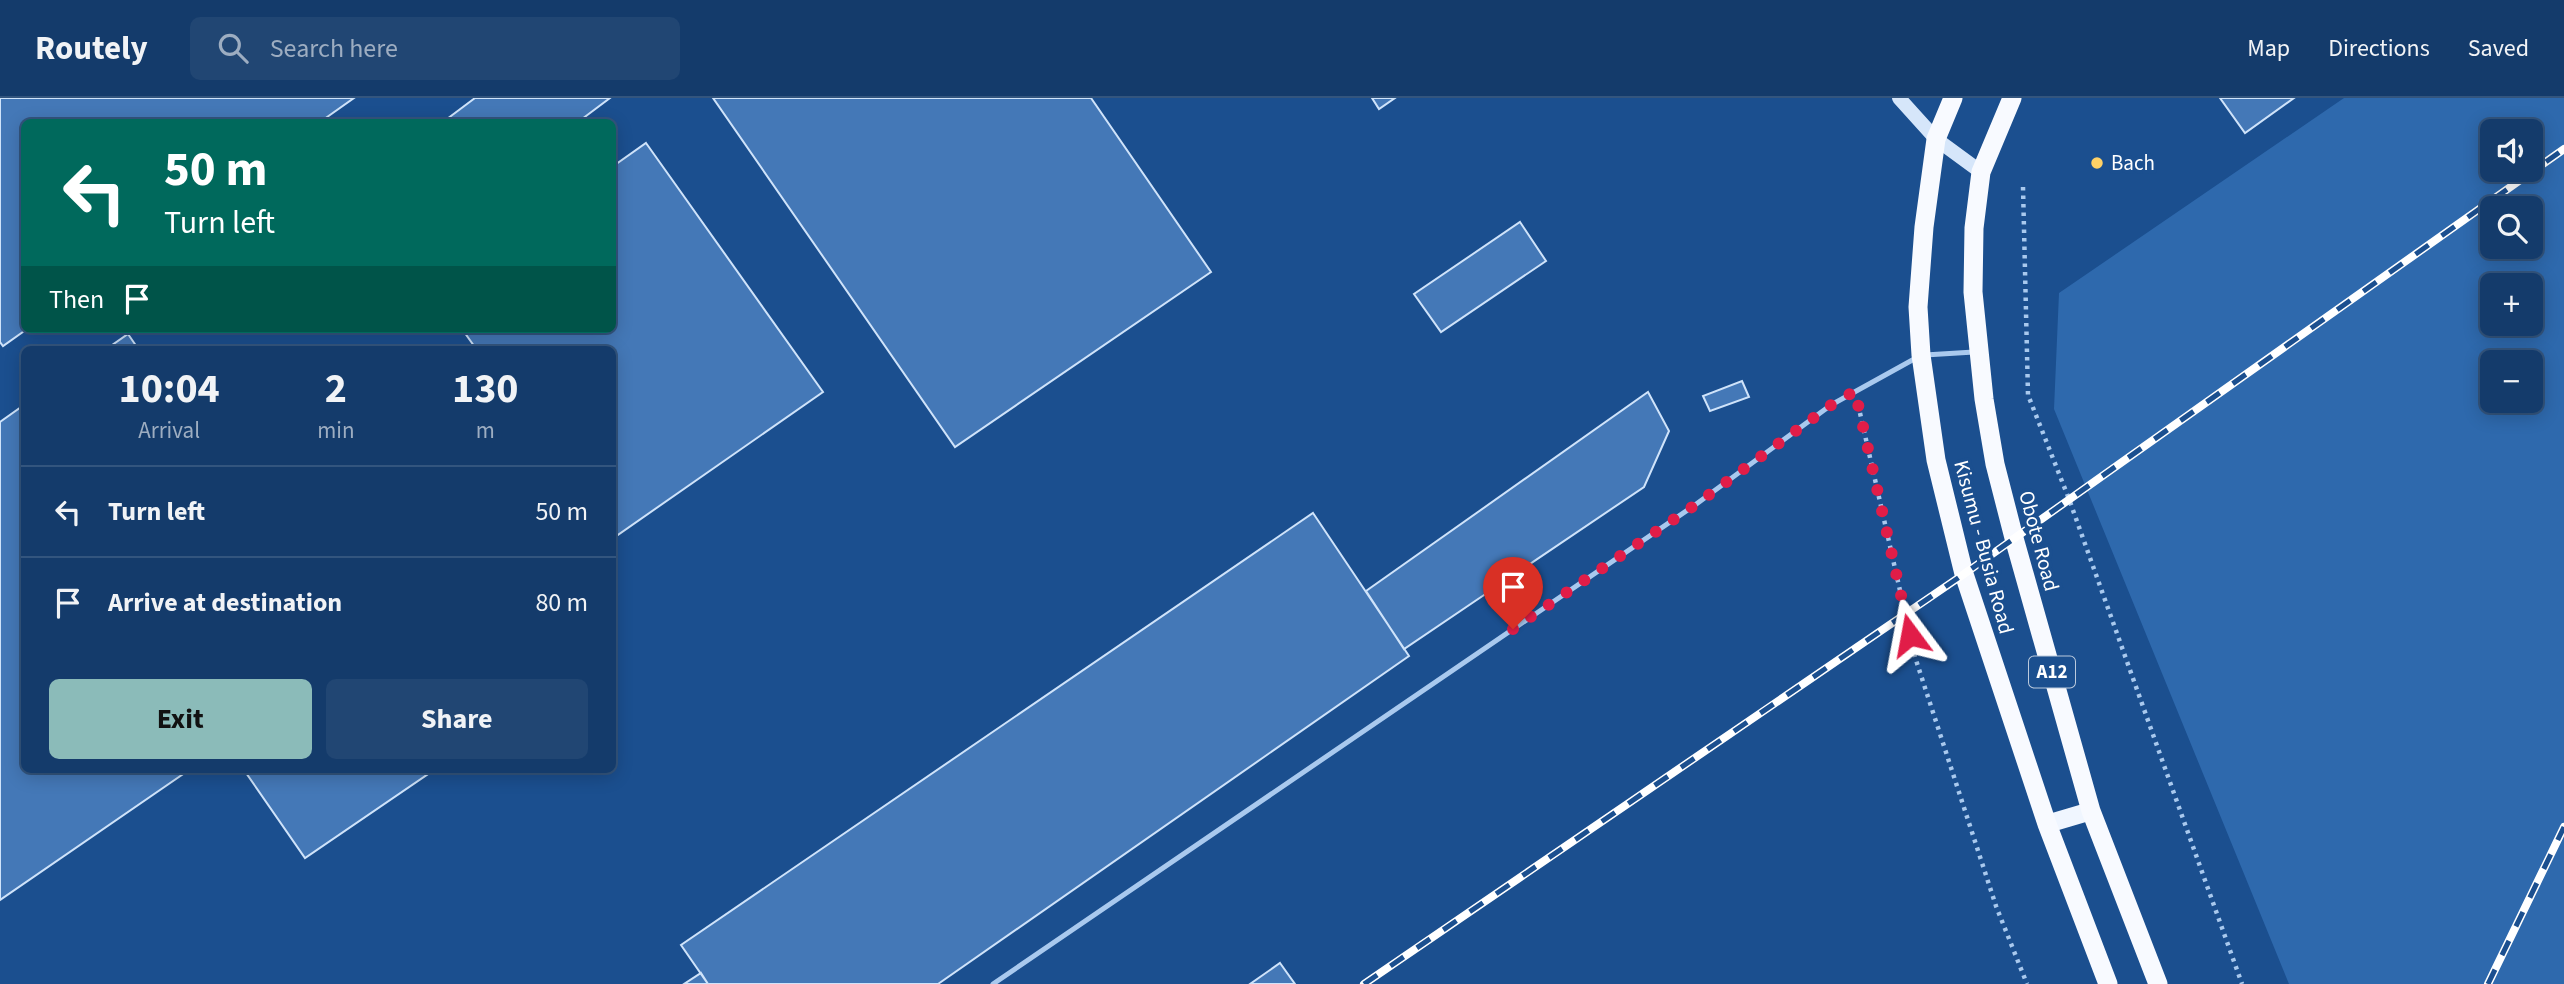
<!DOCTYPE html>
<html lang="en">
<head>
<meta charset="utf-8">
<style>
	body { margin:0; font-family:"Source Sans 3",sans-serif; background:#214673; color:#f1f3f6; height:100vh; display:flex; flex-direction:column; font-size:26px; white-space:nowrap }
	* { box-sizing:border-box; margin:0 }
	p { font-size:23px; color:#9dadc1 }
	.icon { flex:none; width:38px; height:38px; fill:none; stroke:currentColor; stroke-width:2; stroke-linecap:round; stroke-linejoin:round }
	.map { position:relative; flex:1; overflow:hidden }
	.details { position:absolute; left:21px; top:248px; width:595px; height:427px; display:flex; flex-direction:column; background:#143b6b; border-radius:10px; box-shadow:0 4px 18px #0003,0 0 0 2px #33557e }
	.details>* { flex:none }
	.guide { position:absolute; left:21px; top:21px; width:595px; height:214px; border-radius:10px; box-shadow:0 4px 18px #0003,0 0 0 2px #33557e; background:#00695c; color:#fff; overflow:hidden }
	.fabs { position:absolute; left:2480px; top:21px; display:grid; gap:14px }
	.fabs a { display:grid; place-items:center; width:63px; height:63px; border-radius:10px; background:#143b6b; box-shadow:0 4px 18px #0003,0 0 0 2px #33557e; font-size:35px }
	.pin { position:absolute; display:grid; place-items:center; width:60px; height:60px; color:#fff; margin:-72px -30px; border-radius:50% 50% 50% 0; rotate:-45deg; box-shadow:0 0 7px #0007 }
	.pin .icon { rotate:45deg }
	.me { position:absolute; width:77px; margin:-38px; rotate:347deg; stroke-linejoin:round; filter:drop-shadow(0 0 5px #0008) }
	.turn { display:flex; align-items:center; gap:24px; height:147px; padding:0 28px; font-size:32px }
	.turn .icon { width:91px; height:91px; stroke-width:2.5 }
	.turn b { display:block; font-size:49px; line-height:60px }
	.then { display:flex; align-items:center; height:66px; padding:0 28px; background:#0003; gap:14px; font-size:26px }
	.eta { display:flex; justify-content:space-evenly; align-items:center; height:119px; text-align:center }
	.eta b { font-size:42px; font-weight:700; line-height:49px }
	.cta { display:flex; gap:14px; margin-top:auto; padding:14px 28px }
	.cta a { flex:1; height:80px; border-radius:10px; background:#8bbbb9; color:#111; font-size:28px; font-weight:700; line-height:80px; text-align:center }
	.cta a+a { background:#214673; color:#f1f3f6 }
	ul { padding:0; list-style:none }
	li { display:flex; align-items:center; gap:21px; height:91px; padding:0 28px; border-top:2px solid #33557e }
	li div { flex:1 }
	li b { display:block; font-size:26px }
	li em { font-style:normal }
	header { display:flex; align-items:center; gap:42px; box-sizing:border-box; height:98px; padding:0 35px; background:#143b6b; border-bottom:2px solid #33557e }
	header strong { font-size:33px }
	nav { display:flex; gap:38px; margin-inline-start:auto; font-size:24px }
	.search { width:490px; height:63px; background:#214673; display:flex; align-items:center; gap:18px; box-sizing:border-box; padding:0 24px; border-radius:10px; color:#9dadc1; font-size:26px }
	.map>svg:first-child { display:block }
	.green { fill:#2e69ad; fill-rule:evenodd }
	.building { fill:#4478b7; stroke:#cfe3fa; stroke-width:2 }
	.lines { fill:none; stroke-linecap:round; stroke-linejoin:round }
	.path { stroke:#a9c9ee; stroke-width:4.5; stroke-dasharray:3.5 5; stroke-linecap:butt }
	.service { stroke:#a9c9ee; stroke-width:5 }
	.secondary { stroke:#d6e6fa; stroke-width:14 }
	.primary { stroke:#f0f6ff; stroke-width:18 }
	.trunk { stroke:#f8faff; stroke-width:19 }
	.rail-casing { stroke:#fff; stroke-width:8 }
	.rail { stroke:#1b4f8f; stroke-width:5; stroke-dasharray:16; stroke-linecap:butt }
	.route { stroke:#e11d48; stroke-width:12; stroke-dasharray:0 21.6 }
	.poi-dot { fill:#ffd166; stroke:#1b4f8f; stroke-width:2.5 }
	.labels { text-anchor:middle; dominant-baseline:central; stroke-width:7; stroke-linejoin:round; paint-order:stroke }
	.shield { fill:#1b4f8f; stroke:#bbcadd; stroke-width:2 }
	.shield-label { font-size:19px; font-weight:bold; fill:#fff }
	.poi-label { font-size:21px; fill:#fff; stroke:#1b4f8f; text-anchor:start }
	.street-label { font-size:21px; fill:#fff; stroke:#1b4f8f }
</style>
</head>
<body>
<header>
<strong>Routely</strong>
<div class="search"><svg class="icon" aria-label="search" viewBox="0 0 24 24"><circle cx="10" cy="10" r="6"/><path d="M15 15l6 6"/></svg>Search here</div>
<nav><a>Map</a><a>Directions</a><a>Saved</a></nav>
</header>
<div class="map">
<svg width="2564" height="886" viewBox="0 0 2564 886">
	<rect width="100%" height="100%" fill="#1b4f8f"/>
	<path class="green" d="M2344,0H2564V886H2289L2054,311L2059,195ZM2492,33H2530V72H2492ZM2492,110H2530V149H2492ZM2492,187H2530V226H2492ZM2492,264H2530V303H2492Z"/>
	<path class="building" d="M0,0H354L320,24H24V231H27L3,248L0,244Z
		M475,0H610L578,24H443Z
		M713,0H1091L1211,174L955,349Z
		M1372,0H1395L1379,11Z
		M2220,0H2294L2245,35Z
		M646,45L823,294L612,441V252H477L462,231H612V69Z
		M1520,124L1546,163L1441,234L1414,196Z
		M128,236L139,252H105Z
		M1742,283L1749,299L1710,313L1703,298Z
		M1648,294L1669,333L1644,389L1404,551L1366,493Z
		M24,307V672H189L0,802V324Z
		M1313,415L1409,558L938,886H708L681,847Z
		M244,672H429L431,674L305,760Z
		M1280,865L1295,886H1250Z
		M701,875L708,886H684Z"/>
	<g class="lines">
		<path class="path" d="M2023,89L2028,297L2069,401L2242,886
			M1860,315L1915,559L1996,808L2027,886"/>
		<path class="service" d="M1925,257L1974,254
			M993,886L1695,407L1831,307L1916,260"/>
		<path class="secondary" d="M1899,0L1936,41L1981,74"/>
		<path class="primary" d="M2047,726L2091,713"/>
		<path class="trunk" d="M1953,0L1936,41L1924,129L1918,209L1921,257L1936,362L1964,476L2047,726L2108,886
			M2012,0L1981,74L1974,130L1973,194L1984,301L1995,366L2014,440L2091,713L2158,886"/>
		<defs>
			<path id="rail" d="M1364,886L1964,476L2564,51
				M2488,886L2564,729"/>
		</defs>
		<use href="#rail" class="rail-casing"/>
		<use href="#rail" class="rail"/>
	</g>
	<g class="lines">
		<path class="route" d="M1513,531L1695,407L1831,307L1855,293L1910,537"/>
	</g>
	<circle class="poi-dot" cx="2097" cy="65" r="7"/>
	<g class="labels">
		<rect class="shield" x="2029" y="558.5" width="46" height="31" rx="5"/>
		<g class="shield-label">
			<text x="2052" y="574">A12</text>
		</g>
		<g class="poi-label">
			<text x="2111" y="65">Bach</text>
		</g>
		<g class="street-label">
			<text transform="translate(2039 443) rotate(75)">Obote Road</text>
			<text transform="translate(1984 449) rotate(75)">Kisumu - Busia Road</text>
		</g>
	</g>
</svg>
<div class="fabs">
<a><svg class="icon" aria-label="sound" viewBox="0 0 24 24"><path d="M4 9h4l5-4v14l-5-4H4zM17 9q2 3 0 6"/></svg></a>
<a><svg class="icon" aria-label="search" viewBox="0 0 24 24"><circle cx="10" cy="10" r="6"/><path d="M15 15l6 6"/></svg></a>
<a>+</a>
<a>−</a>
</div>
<div class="pin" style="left:1513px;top:531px;background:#d93025"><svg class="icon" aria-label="arrive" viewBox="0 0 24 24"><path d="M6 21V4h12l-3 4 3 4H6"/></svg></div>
<svg class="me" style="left:1910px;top:537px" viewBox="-20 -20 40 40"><path d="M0-17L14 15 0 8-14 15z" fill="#e11d48" stroke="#fff" stroke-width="4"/></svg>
<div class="guide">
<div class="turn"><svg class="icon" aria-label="left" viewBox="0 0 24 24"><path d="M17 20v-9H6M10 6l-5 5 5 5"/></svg><div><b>50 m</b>Turn left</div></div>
<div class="then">Then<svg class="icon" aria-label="arrive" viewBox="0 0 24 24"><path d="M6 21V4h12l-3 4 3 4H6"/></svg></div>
</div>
<section class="details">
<div class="eta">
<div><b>10:04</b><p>Arrival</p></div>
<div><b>2</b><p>min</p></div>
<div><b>130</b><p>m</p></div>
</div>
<ul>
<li><svg class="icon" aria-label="left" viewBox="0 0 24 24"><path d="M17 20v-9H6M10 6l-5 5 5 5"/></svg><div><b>Turn left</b></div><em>50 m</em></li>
<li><svg class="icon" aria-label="arrive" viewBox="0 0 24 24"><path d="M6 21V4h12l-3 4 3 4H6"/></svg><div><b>Arrive at destination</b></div><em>80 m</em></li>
</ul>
<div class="cta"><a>Exit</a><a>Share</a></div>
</section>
</div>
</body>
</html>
